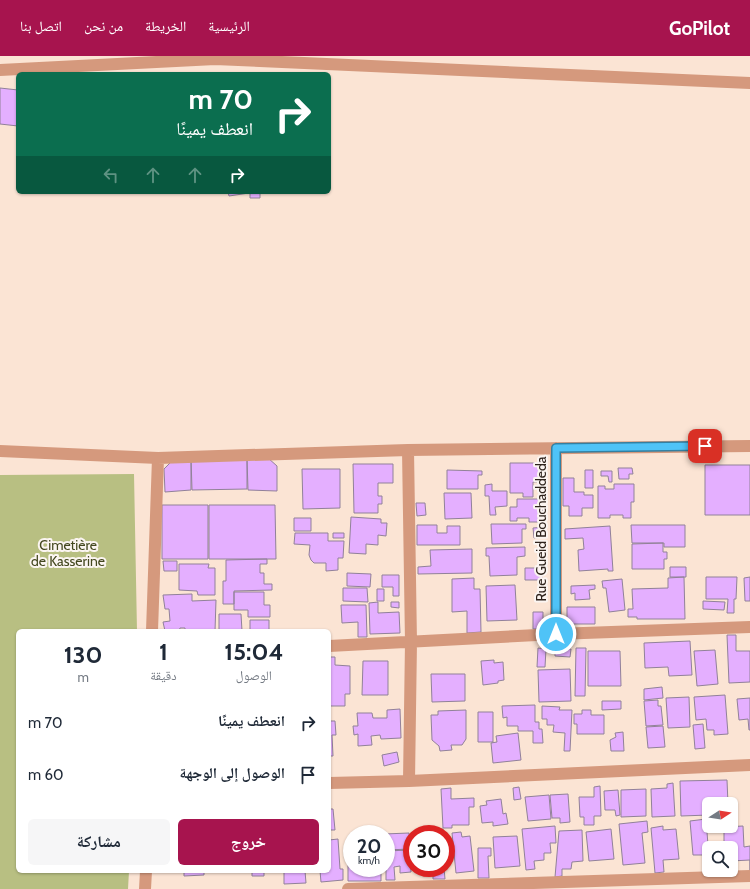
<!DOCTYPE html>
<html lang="ar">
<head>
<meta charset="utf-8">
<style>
	body { margin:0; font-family:Cabin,"Noto Naskh Arabic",sans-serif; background:#f6f6f7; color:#1f2937; direction:rtl; height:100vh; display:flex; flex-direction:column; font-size:15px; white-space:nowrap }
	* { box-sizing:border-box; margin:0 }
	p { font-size:13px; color:#747a83 }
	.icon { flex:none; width:22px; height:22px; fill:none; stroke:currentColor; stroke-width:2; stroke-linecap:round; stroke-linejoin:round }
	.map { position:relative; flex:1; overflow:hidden; direction:ltr }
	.panel { position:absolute; left:16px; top:573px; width:315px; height:244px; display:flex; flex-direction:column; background:#fff; border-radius:6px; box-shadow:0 1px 3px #0004; direction:rtl }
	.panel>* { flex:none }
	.hud { position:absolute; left:16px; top:16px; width:315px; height:122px; border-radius:6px; box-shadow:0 1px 3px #0004; direction:rtl; background:#0b6e4f; color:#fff; overflow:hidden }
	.needle { width:26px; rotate:78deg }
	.fabs { position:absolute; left:702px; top:741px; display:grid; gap:8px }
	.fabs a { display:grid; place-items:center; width:36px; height:36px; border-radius:6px; background:#fff; box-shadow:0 1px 3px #0004; font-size:20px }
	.speed { position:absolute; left:343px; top:769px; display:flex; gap:8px; font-size:20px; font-weight:700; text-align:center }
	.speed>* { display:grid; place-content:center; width:52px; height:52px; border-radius:50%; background:#fff; box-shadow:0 1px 3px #0004; line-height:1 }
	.speed small { font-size:10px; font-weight:400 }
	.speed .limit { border:6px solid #d22; background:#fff; color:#111 }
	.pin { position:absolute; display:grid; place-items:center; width:34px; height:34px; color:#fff; margin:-17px; border-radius:8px; box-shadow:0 2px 6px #0006 }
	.me { position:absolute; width:44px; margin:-22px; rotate:0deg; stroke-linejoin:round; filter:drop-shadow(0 0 3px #0008) }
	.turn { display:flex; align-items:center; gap:14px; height:84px; padding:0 12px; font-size:18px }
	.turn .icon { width:52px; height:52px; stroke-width:2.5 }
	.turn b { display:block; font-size:28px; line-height:34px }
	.lanes { display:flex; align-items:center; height:38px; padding:0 12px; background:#0003; justify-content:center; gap:20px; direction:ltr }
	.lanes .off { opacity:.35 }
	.eta { display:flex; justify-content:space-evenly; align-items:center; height:68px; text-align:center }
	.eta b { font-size:24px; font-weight:800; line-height:28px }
	.button { display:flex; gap:8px; margin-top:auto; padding:8px 12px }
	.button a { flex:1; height:46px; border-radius:6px; background:#a7144e; color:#fff; font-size:16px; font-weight:800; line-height:46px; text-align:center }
	.button a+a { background:#f6f6f7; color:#1f2937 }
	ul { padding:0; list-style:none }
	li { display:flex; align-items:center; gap:12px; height:52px; padding:0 12px }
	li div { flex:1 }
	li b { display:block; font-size:15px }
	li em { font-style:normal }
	header { display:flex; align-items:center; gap:24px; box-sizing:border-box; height:56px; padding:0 20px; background:#a7144e; color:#fff }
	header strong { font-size:19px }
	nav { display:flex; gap:22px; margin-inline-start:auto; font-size:14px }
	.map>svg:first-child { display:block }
	.green { fill:#b8bf82 }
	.building { fill:#e4afff; stroke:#918199 }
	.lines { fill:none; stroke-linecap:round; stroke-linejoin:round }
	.minor { stroke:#d5997d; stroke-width:12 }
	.route-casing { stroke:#337fa1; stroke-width:10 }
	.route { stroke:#4fc3f7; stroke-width:7 }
	.labels { text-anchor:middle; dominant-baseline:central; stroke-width:4; stroke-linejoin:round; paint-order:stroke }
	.street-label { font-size:14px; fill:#2e231c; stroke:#fbf5f1 }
	.park-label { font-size:14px; fill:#44481f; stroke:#fbf5f1 }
</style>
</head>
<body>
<header>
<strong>GoPilot</strong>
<nav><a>الرئيسية</a><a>الخريطة</a><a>من نحن</a><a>اتصل بنا</a></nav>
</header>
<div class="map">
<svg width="750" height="833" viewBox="0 0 750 833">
	<rect width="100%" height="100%" fill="#fbe4d4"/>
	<path class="green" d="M134,418L137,575H18V815H129L128,833H0V419Z"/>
	<path class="building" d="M0,32L18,34V70L0,68Z
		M228,136H249V137L229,140Z
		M250,136H260V142H250Z
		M247,401V433L192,434L191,402Z
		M268,402L277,410V435L248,434L247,403Z
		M191,403V434L165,436L164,413L173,404Z
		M510,407H542V426H533V441H523V437H510Z
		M353,408H393V427H378V440H382V448H378V457H354Z
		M705,409H750V459H705Z
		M618,412H632L633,418H629V423H619Z
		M302,413H340V452L303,453Z
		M447,414L482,415V419H478V433H447Z
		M585,414H593V432H585Z
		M601,415H612V426H609L608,420H601Z
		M563,422H574V436H584V439H593V452H582V460H569V450H563Z
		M492,428V435H507V450L495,451L496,459H490L489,440H485V429Z
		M614,428H634V446H631V462H623V459H610V462H598V430H605V433H614Z
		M444,437H471L472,462L445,463Z
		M517,443H542L543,466H529V462H517V465H510V451H517Z
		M416,447H425L426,459L417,460Z
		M162,449H208V503H162Z
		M209,449H275L276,503H209Z
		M351,461L381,463V467H387L386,480L378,479V489L366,488V498L349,497Z
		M294,462H311V475H294Z
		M491,468H526V473H522V487L492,488Z
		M417,469H437V477H447V470H460V489H417Z
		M631,469H685V491H664V487H632Z
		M610,470L613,515H608V513L579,515L578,494L584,493L583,482L565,483V473Z
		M545,471L546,481L534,482L533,472Z
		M295,477H328V485H344L343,502H338V514L326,515V507H314L311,504L309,499L310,489L294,488Z
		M333,477H344V482H333Z
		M663,487V496H667V503H664V513H632V488Z
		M525,491V500L517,501V519L490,520L489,500H486V492Z
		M472,493V517L418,518V511L431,510L430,494Z
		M267,503V508H260V517H264V528H272V534L234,535V548H223V525H226V504Z
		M163,505H177V515H164Z
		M179,508H209L208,512H215V539H198L197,535L179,534Z
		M670,511H686V521H670Z
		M525,512H542V524H525Z
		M347,517L371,518L370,531L347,530Z
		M382,519H399V540H393V531H382Z
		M684,521L685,563H637V561H628V553H633L632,533L668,532V522Z
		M706,521H737L736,543H734V557H727L728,543H706Z
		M750,521V545H745L744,522Z
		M474,522V533H480L481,576L467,577V555L452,556V523Z
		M622,523L625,554L609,556L606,532H603L602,525Z
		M515,529L517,564L487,565L486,530Z
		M595,529V533L589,534L590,543L575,544V537L571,538V530Z
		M343,532H367L368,546L343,545Z
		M377,533H384V545H377Z
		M234,536H264V549H270V561H248V554H234Z
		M192,538V545L216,544L215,575H185V572H180L179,575H165L163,566L170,565L169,553H165L163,539Z
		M703,545L725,546L724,554L703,553Z
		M378,546V557L399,556L400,577L370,578L369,547Z
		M391,546H399V552L391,551Z
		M341,549H366L367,581H358V566L342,567Z
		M567,551H595V568H567Z
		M533,556H543V573H533Z
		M219,558H241L242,575H219Z
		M250,564H269V575H250Z
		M727,579H736V595H750V626L729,627Z
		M690,585L692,619L669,620L668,611L645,612L644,587Z
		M538,592L546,593L545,611H537Z
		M555,592L571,593L570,601L555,600Z
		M576,592H586L585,640H575Z
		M715,594L718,628L697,630L694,595Z
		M588,595H620L621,630H588Z
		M329,601H335V609L350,610V638H345V650H329Z
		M494,604V607L503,606L504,624L498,625V627L483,629L481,605Z
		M363,605H388V639H362Z
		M570,613L571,645L539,646L538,614Z
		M431,618H465V645L432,646Z
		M662,631L663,642L644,644V633Z
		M725,639L728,678L714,679V674H707L706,663L696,664L694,641Z
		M689,641L690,671L668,672L666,642Z
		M750,642V674H749L748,663L739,664L737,643Z
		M658,644V650H661L663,669L646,670L644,645Z
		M602,645H621V653L602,654Z
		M535,649V666H539V673H542L543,687H533V675H518V670H507V661L503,662L502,650Z
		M542,650L560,651L559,654H572L570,695H564L565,677L553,676L554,669H547V663H542Z
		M400,653L401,682L381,683L380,679L371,680L372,689L358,690V678L354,679L353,670H358L357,657H372L373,662H387V654Z
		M466,654V683L462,689H451L452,694L440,695L439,690L432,684L431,659H438V655Z
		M582,654H591V659H604V678H577V668H574V658H582Z
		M478,656H493V686H478Z
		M329,665H335L336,679H332L333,700H329Z
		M703,668L705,692L695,693L693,669Z
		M663,670L665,691L648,692L646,671Z
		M623,676L624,695H611L610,684L616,681L615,677Z
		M518,677L521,704L493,707L491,687L497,686L496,680Z
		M397,696L399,706L384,710L382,699Z
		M727,724L728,748H709V759L681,760L680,725Z
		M673,727L675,760L652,761L651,733L667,732V728Z
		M600,730L601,760H594V769H584V761H580L579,741H594V731Z
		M519,731L521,743L514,744L513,732Z
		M451,732V743L474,742V751H469V769H452V772H443L441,733Z
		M646,733V760L621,761V734Z
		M618,734L620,759L616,760L615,754H605L604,735Z
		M568,738L570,766L560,767V762H552L550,739Z
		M549,739L551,763L528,765L525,741Z
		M501,743L503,758L506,757L508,768L493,770V766L482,767L480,750L487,749L486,745Z
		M329,753H333L335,774H329Z
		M706,763L708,789L714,788L715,792H709V814H717V818L706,819L704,799H693L690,765Z
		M647,765L648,776L642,777L645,807L623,809L619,768Z
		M555,770L556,787H550L551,797H544V804L534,805L535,813L526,814L522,773Z
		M663,770V774L676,773L679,803L663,804L664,816L655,817L651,772Z
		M743,770L744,791L750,790V814V804L731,805V792H724V771Z
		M432,773H443V778H412V802L411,777H433Z
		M611,773L614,803L589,805L586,776Z
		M582,774L583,805L572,806L571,813H562V820L555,821L559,775Z
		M461,776L462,781L470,780L474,815L456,817L452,777Z
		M409,777L410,793L386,794V778H384Z
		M351,779H352V812H381V825H348V807H351Z
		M517,780L520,810L495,812L493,781Z
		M338,783L340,813H343V824L321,826L320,815H329V784Z
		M478,792H491V800H488L489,822H478Z
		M410,794L411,816L400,817V810L394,811L395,824H386V795Z
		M433,812H444L445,823H433Z
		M184,815H204V819L184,820Z
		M252,815H264V820H252Z
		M284,815H305L306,827L284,828Z"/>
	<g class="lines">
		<path class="minor" d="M0,14L215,3L750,27
			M408,394L411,586L409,725
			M0,395L158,402L408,394L750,390
			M152,575L158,402
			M556,578V392
			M329,590L556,578L750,571
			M329,727L409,725L750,709
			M145,833L146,815
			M348,833L750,820"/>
	</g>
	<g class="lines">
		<defs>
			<path id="route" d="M556,578V392L705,390"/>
		</defs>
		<use href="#route" class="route-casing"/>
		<use href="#route" class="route"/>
	</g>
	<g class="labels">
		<g class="street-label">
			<text transform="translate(541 473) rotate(-90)">Rue Gueid Bouchaddeda</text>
		</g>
		<g class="park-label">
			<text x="68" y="489">Cimetière<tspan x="68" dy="16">de Kasserine</tspan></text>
		</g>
	</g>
</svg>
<div class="fabs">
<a><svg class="needle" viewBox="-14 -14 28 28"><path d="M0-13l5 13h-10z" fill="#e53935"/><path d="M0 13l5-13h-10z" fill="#747a83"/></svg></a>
<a><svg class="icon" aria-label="search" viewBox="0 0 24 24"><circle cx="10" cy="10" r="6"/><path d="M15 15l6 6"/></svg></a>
</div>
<div class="speed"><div>20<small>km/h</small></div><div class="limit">30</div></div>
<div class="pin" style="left:705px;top:390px;background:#d93025"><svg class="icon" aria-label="arrive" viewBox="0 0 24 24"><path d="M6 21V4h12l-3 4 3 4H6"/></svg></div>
<svg class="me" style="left:556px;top:578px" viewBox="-20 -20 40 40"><circle r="17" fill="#4fc3f7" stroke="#fff" stroke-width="3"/><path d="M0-11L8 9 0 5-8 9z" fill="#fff"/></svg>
<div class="hud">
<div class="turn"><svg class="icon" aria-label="right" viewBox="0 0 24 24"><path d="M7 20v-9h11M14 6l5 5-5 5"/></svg><div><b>70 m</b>انعطف يمينًا</div></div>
<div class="lanes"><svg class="icon off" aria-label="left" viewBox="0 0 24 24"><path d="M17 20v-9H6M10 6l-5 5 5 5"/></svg><svg class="icon off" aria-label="ahead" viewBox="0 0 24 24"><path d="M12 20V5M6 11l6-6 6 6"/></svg><svg class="icon off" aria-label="ahead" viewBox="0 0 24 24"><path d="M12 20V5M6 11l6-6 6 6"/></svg><svg class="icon" aria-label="right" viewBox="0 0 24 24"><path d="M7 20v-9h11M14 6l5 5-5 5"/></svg></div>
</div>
<section class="panel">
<div class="eta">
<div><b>15:04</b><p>الوصول</p></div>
<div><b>1</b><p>دقيقة</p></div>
<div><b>130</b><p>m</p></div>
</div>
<ul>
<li><svg class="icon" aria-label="right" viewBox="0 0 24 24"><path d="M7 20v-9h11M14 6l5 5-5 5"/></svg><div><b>انعطف يمينًا</b></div><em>70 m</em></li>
<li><svg class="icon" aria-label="arrive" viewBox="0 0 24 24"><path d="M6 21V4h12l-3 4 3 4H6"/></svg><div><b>الوصول إلى الوجهة</b></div><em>60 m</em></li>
</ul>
<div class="button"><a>خروج</a><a>مشاركة</a></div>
</section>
</div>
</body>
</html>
